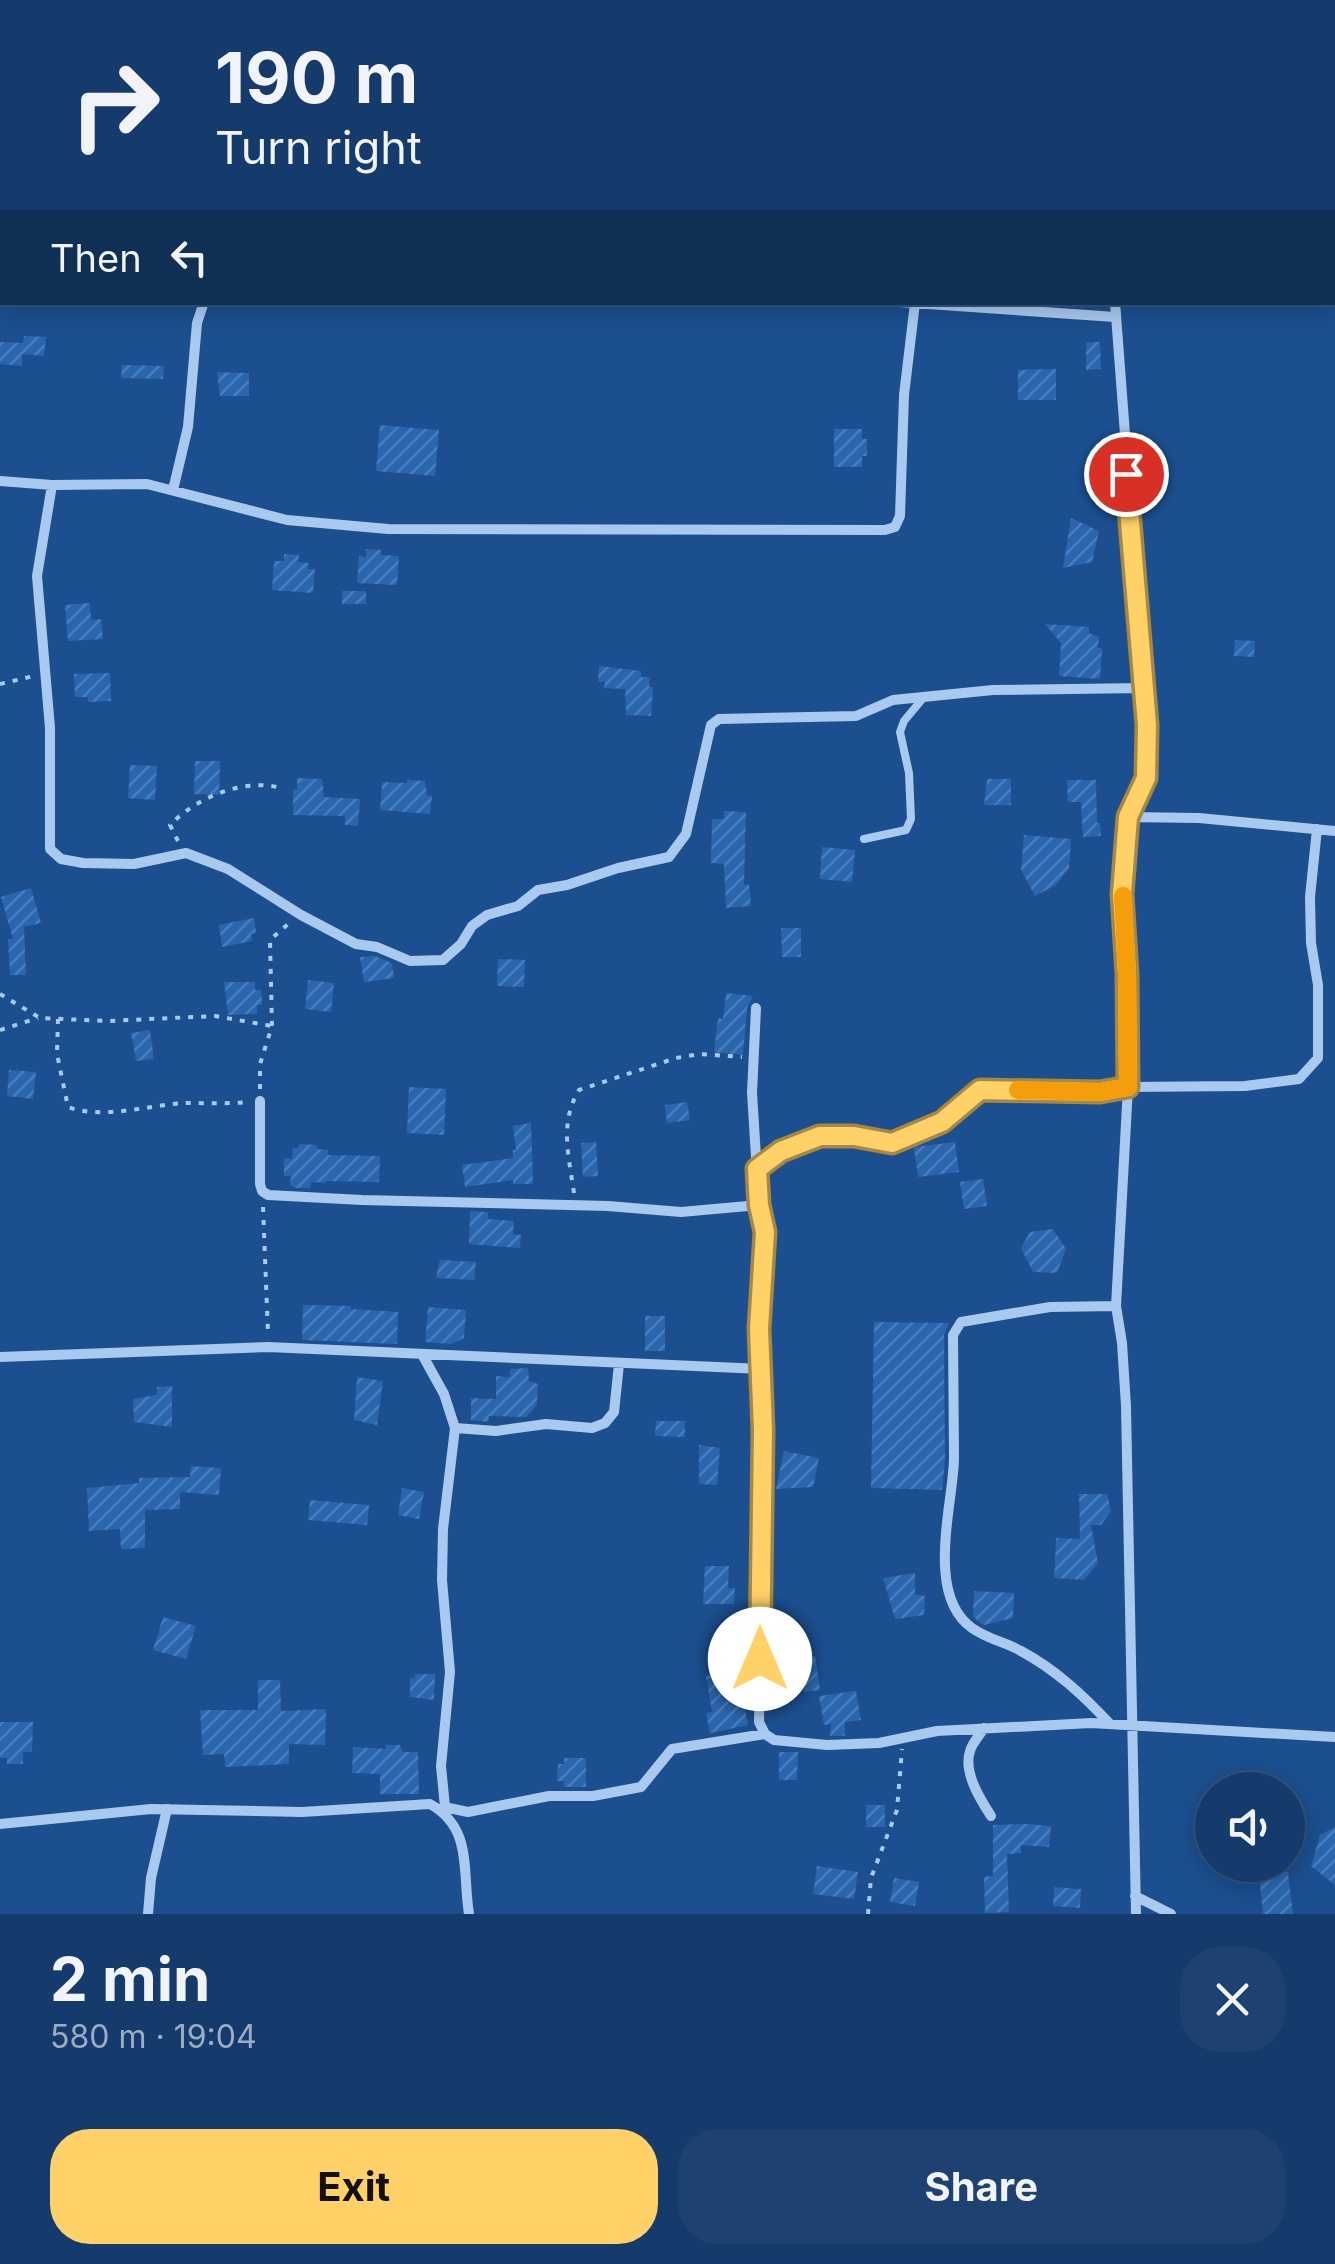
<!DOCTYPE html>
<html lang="en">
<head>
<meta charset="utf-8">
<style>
	body { margin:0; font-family:Inter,sans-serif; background:#1d4271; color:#f1f3f6; height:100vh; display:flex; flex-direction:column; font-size:38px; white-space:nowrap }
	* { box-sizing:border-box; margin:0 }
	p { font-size:32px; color:#9dadc1 }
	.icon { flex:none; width:55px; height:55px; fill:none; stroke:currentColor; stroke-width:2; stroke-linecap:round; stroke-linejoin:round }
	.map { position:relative; height:1914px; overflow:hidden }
	.details { display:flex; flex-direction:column; background:#143b6b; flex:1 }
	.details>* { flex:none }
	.hud { position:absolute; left:0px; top:0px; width:1335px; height:305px; box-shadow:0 5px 25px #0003,0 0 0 2px #33557e; background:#143b6b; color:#f1f3f6; overflow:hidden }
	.buttons { position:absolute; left:1195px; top:1772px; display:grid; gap:20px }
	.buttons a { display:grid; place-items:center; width:110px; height:110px; border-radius:50%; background:#143b6b; box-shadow:0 5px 25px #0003,0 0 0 2px #33557e; font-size:50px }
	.pin { position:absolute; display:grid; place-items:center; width:85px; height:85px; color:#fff; margin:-42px; border:5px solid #fff; border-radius:50%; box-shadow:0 2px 10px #0007 }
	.me { position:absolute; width:110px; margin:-55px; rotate:0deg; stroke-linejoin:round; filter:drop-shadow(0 0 8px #0008) }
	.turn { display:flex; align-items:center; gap:35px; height:210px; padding:0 50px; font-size:45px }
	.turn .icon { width:130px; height:130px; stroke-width:2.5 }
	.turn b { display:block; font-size:70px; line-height:85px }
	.then { display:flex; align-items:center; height:95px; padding:0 50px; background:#0003; gap:20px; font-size:38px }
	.round { display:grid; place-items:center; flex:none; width:105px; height:105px; border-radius:40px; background:#1d4271 }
	.overview { display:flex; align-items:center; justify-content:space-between; height:170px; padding:0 50px }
	h1 { font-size:60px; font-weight:700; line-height:75px }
	.action { display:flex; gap:20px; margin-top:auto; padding:20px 50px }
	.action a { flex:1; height:115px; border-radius:40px; background:#ffd166; color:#111; font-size:40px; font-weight:700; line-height:115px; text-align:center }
	.action a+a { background:#1d4271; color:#f1f3f6 }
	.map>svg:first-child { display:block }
	.building { fill:url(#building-hatch) }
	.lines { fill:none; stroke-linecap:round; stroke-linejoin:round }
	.path { stroke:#a9c9ee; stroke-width:4; stroke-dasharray:5 8; stroke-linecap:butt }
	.service { stroke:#a9c9ee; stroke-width:8 }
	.minor { stroke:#a9c9ee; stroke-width:10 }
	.route-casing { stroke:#a68842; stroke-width:25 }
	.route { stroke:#ffd166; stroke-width:18 }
	.slow { stroke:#f59e0b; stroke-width:18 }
</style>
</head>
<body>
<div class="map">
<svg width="1335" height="1914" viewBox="0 0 1335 1914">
	<defs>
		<pattern id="building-hatch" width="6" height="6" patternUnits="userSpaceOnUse" patternTransform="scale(2.5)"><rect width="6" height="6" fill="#2a66ad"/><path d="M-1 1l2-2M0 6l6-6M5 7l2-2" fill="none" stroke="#4a7db9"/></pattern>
	</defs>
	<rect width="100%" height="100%" fill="#1b4f8f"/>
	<path class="building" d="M24,336L46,337L44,356L22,354V366L0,364V342L23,343Z
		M1086,342H1100L1101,369L1086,370Z
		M122,365L164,366L163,379L121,378Z
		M1056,369V400H1018V370Z
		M217,372L249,373V396H220Z
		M380,425L439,430L435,476L376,471Z
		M834,429H862V439H867V456H862V467H834Z
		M1071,518L1099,531L1092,562L1063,568Z
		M366,549L381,550V555L399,556L397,585L357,583L359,556L366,557Z
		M284,554L299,555L298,562L309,563L308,569H315L313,593L272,590L274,561H284Z
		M342,591H366V604H342Z
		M90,603L91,620L101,619L103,639L68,641L65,605Z
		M1045,624L1089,627V633L1099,637L1098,648H1102L1100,679L1059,676L1061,643Z
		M1235,640L1255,641L1254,657L1234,656Z
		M599,666L641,671V677H650L649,687H653L651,716L626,715L625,689L604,688L605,682H598Z
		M110,673L111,701L88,702V697H75L74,674Z
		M195,761H220L219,795L194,794Z
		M130,765L157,766L155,800L128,798Z
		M297,778L322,779L324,797L360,799L358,826L345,825V816L293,815V789L297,790Z
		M987,779H1011V805H984Z
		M407,780L425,781L427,795L432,796L430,814L380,810L382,782L407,783Z
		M1067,780H1096L1097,823H1100L1101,836L1083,837L1081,802H1068Z
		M724,811L746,812L744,885L749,884L751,906L726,908L724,864L711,863L712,819H724Z
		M1024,835L1071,839L1069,868L1056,885L1035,896L1021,870Z
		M822,847L855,850L852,882L820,879Z
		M31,888L41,923L24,927L26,975H10L8,939H13L1,897Z
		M254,918L256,933L251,934L252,941L222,947L219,925Z
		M781,928H801V957H782Z
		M375,956L392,963L394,978L364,982L360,957Z
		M498,959L525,960L524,987L497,986Z
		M308,980L334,983L331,1012L305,1009Z
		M224,982H255V990H261L262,1005H257V1014L228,1015Z
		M726,993L753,996L747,1008L743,1055L714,1052L718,1018L723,1019Z
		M150,1030L154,1059L136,1061L131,1033Z
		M9,1070L36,1072L33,1099L7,1096Z
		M409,1087L446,1089L444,1135L407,1133Z
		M687,1102L690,1120L667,1123L665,1105Z
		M531,1123L533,1184H513V1180L465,1187L462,1165L513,1158V1150H516L513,1126Z
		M596,1142L598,1176L583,1177L581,1143Z
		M955,1142L959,1172L918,1177L914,1147Z
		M299,1144L317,1145V1149L328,1150V1155L380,1156L379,1182L326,1181V1183L311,1182L310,1188H296L290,1185L291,1176H284V1158L292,1159L293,1148H298Z
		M983,1179L987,1206L964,1209L960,1182Z
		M470,1211L488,1212V1219L514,1221L513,1234L521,1235L520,1248L469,1244Z
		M1053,1229L1066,1249L1057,1273L1033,1272L1021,1248L1030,1232Z
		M440,1260L476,1262L474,1280L436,1278Z
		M303,1305L351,1306V1309L398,1312L397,1344L302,1340Z
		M428,1307L466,1310L464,1338L451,1344L425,1342Z
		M645,1316H665V1351H645Z
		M874,1322L949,1323L944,1335L945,1459L942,1490L871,1488Z
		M528,1368L529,1381L538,1384L537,1404L532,1411L526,1417L489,1416L488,1422L471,1420V1398L496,1399V1376L510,1377V1369Z
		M357,1377L383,1381L377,1425L354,1420Z
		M172,1386V1427L134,1422L133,1399L157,1395V1387Z
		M656,1421H685V1437L655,1436Z
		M699,1445L720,1448L717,1485L699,1484Z
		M784,1451L819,1458L813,1487L776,1489Z
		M191,1466L221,1468L219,1495L180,1492V1509L145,1510V1548L121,1549L120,1529L89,1531L87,1488L139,1483V1478L190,1477Z
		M402,1488L424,1492L419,1519L398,1515Z
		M1079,1494H1107L1111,1511L1101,1525H1091L1098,1563L1084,1580L1054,1578L1056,1538L1080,1539Z
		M310,1500L369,1505L367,1525L308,1520Z
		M705,1566H729L728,1588H735L734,1604H703Z
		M915,1573V1594L925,1596L924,1615L895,1619L883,1578Z
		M974,1591L1014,1593L1013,1618L984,1625L978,1621L973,1616Z
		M163,1617L196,1626L186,1659L153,1650Z
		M815,1656L820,1690L804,1692L800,1658Z
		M743,1669L749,1698L743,1699L748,1725L710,1733L706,1713L712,1712L706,1676Z
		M415,1674H435L434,1700L410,1697V1678H415Z
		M258,1680H280L281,1711L326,1709L325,1745L289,1744V1764L225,1767L224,1754L203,1755L200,1710H258Z
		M856,1691L861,1720L845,1722V1736H830L831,1724L824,1725L819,1696Z
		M0,1722H33L32,1752H23V1764H7V1758H0Z
		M386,1745H400L403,1752H418L419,1794H380V1774L352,1773L353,1747L386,1749Z
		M779,1752H798L797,1780H779Z
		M564,1758H586V1787H564V1781H557L558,1764H564Z
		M866,1805H885V1827H866Z
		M1027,1824L1051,1826L1049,1847L1021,1845V1853L1007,1854L1009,1912L985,1913L984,1877L993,1876V1825Z
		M1335,1827V1885L1311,1866L1320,1835Z
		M817,1866L858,1872L854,1899L813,1894Z
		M1288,1872L1293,1914H1263L1259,1875Z
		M894,1878L919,1882L915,1906L890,1902Z
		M1054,1887L1081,1889L1080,1908L1053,1906Z"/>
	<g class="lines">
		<path class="path" d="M1013,0H1060
			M0,684L34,676
			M178,841L170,825C197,797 244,778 281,788
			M0,994L40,1018L108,1021L215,1016L272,1026
			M58,1019L57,1054L68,1107C103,1120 149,1105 185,1103C206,1103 227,1104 248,1102
			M0,1030L38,1018
			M260,1089V1064L272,1026L270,940L288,924
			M574,1193C569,1157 559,1123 579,1090L676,1058L700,1054L742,1057
			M263,1207L268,1333
			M868,1914L871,1878L897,1810L902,1749"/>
		<path class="service" d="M864,839L906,830L911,819L909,773L900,732L904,721L924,697"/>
		<path class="minor" d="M194,0V2
			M1111,0V2
			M0,242H2
			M899,302L1115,317
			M1115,302L1147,725L1146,778L1128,817L1123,895L1128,1087L1116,1306L1122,1343L1126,1406L1136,1914
			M0,481L52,485L147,484L287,520L388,529L885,530L895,527L900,516L904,395L915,303
			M52,485L37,576L50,728V849L61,859L83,863L134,864L186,853L228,869L301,915L356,944L377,947L410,961L443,960L461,944L472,926L487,915L518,906L538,890L567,885L618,868L669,857L686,834L711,725L719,719L856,716L893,700L993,690L1143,688
			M173,490L188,427L197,323L204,302
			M1128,817L1199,818L1335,831
			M756,1008L752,1093L759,1205L765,1232L759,1329L763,1430L759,1722L765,1734L774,1740L827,1745L879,1743L937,1731L1091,1723L1335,1737
			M260,1101V1184L262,1191L268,1195L362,1200L608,1206L681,1212L759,1205
			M757,1169L781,1151L820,1137L854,1136L892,1143L942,1122L980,1090L1100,1092L1128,1087L1245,1086L1299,1079L1318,1058V985L1311,943L1310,897L1317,829
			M423,1356L444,1394L455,1428L443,1529L442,1580L450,1672L441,1766L445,1807
			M0,1357L268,1347L762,1369
			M455,1428L496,1431L546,1424L592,1428L605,1423L614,1412L619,1364
			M1110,1724C1083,1695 1056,1670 1021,1651C1005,1642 987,1639 972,1628C925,1595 953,1505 954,1459C954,1417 953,1376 953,1335L961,1322L1050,1307L1116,1306
			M984,1728C980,1735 972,1743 970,1751C963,1772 980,1799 991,1816
			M444,1807L468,1812L549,1796H593L641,1787L672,1749L765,1734
			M0,1824L151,1809L302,1812L430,1804C473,1828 462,1870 469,1914
			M1135,1896L1171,1914
			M148,1914L151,1878L167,1809"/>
	</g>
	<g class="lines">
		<defs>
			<path id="route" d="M760,1659L763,1430L759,1329L765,1232L759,1205L757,1169L781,1151L820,1136H854L892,1143L942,1122L980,1090L1100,1092L1128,1087L1127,974L1122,894L1128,817L1146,778L1147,725L1126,474"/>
		</defs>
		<use href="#route" class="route-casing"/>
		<use href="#route" class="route"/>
		<path class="slow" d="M1018,1090L1100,1092L1128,1087L1127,974L1123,896"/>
	</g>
</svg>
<div class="buttons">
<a><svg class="icon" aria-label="sound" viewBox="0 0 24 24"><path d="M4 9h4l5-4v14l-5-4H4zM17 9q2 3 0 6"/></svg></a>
</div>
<div class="pin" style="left:1126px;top:474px;background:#d93025"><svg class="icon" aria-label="arrive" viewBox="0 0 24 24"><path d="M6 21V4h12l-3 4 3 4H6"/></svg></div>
<svg class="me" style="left:760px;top:1659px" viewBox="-20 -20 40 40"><circle r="19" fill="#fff"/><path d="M0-13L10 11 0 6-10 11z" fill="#ffd166"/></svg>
<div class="hud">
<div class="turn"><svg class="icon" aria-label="right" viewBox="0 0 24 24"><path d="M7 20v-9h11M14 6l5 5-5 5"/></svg><div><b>190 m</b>Turn right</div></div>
<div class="then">Then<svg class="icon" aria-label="left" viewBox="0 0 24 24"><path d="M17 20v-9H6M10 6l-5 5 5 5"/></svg></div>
</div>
</div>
<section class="details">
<div class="overview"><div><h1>2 min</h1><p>580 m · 19:04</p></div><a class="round"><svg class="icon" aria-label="close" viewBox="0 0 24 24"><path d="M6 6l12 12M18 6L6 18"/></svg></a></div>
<div class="action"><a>Exit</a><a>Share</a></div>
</section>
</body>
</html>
